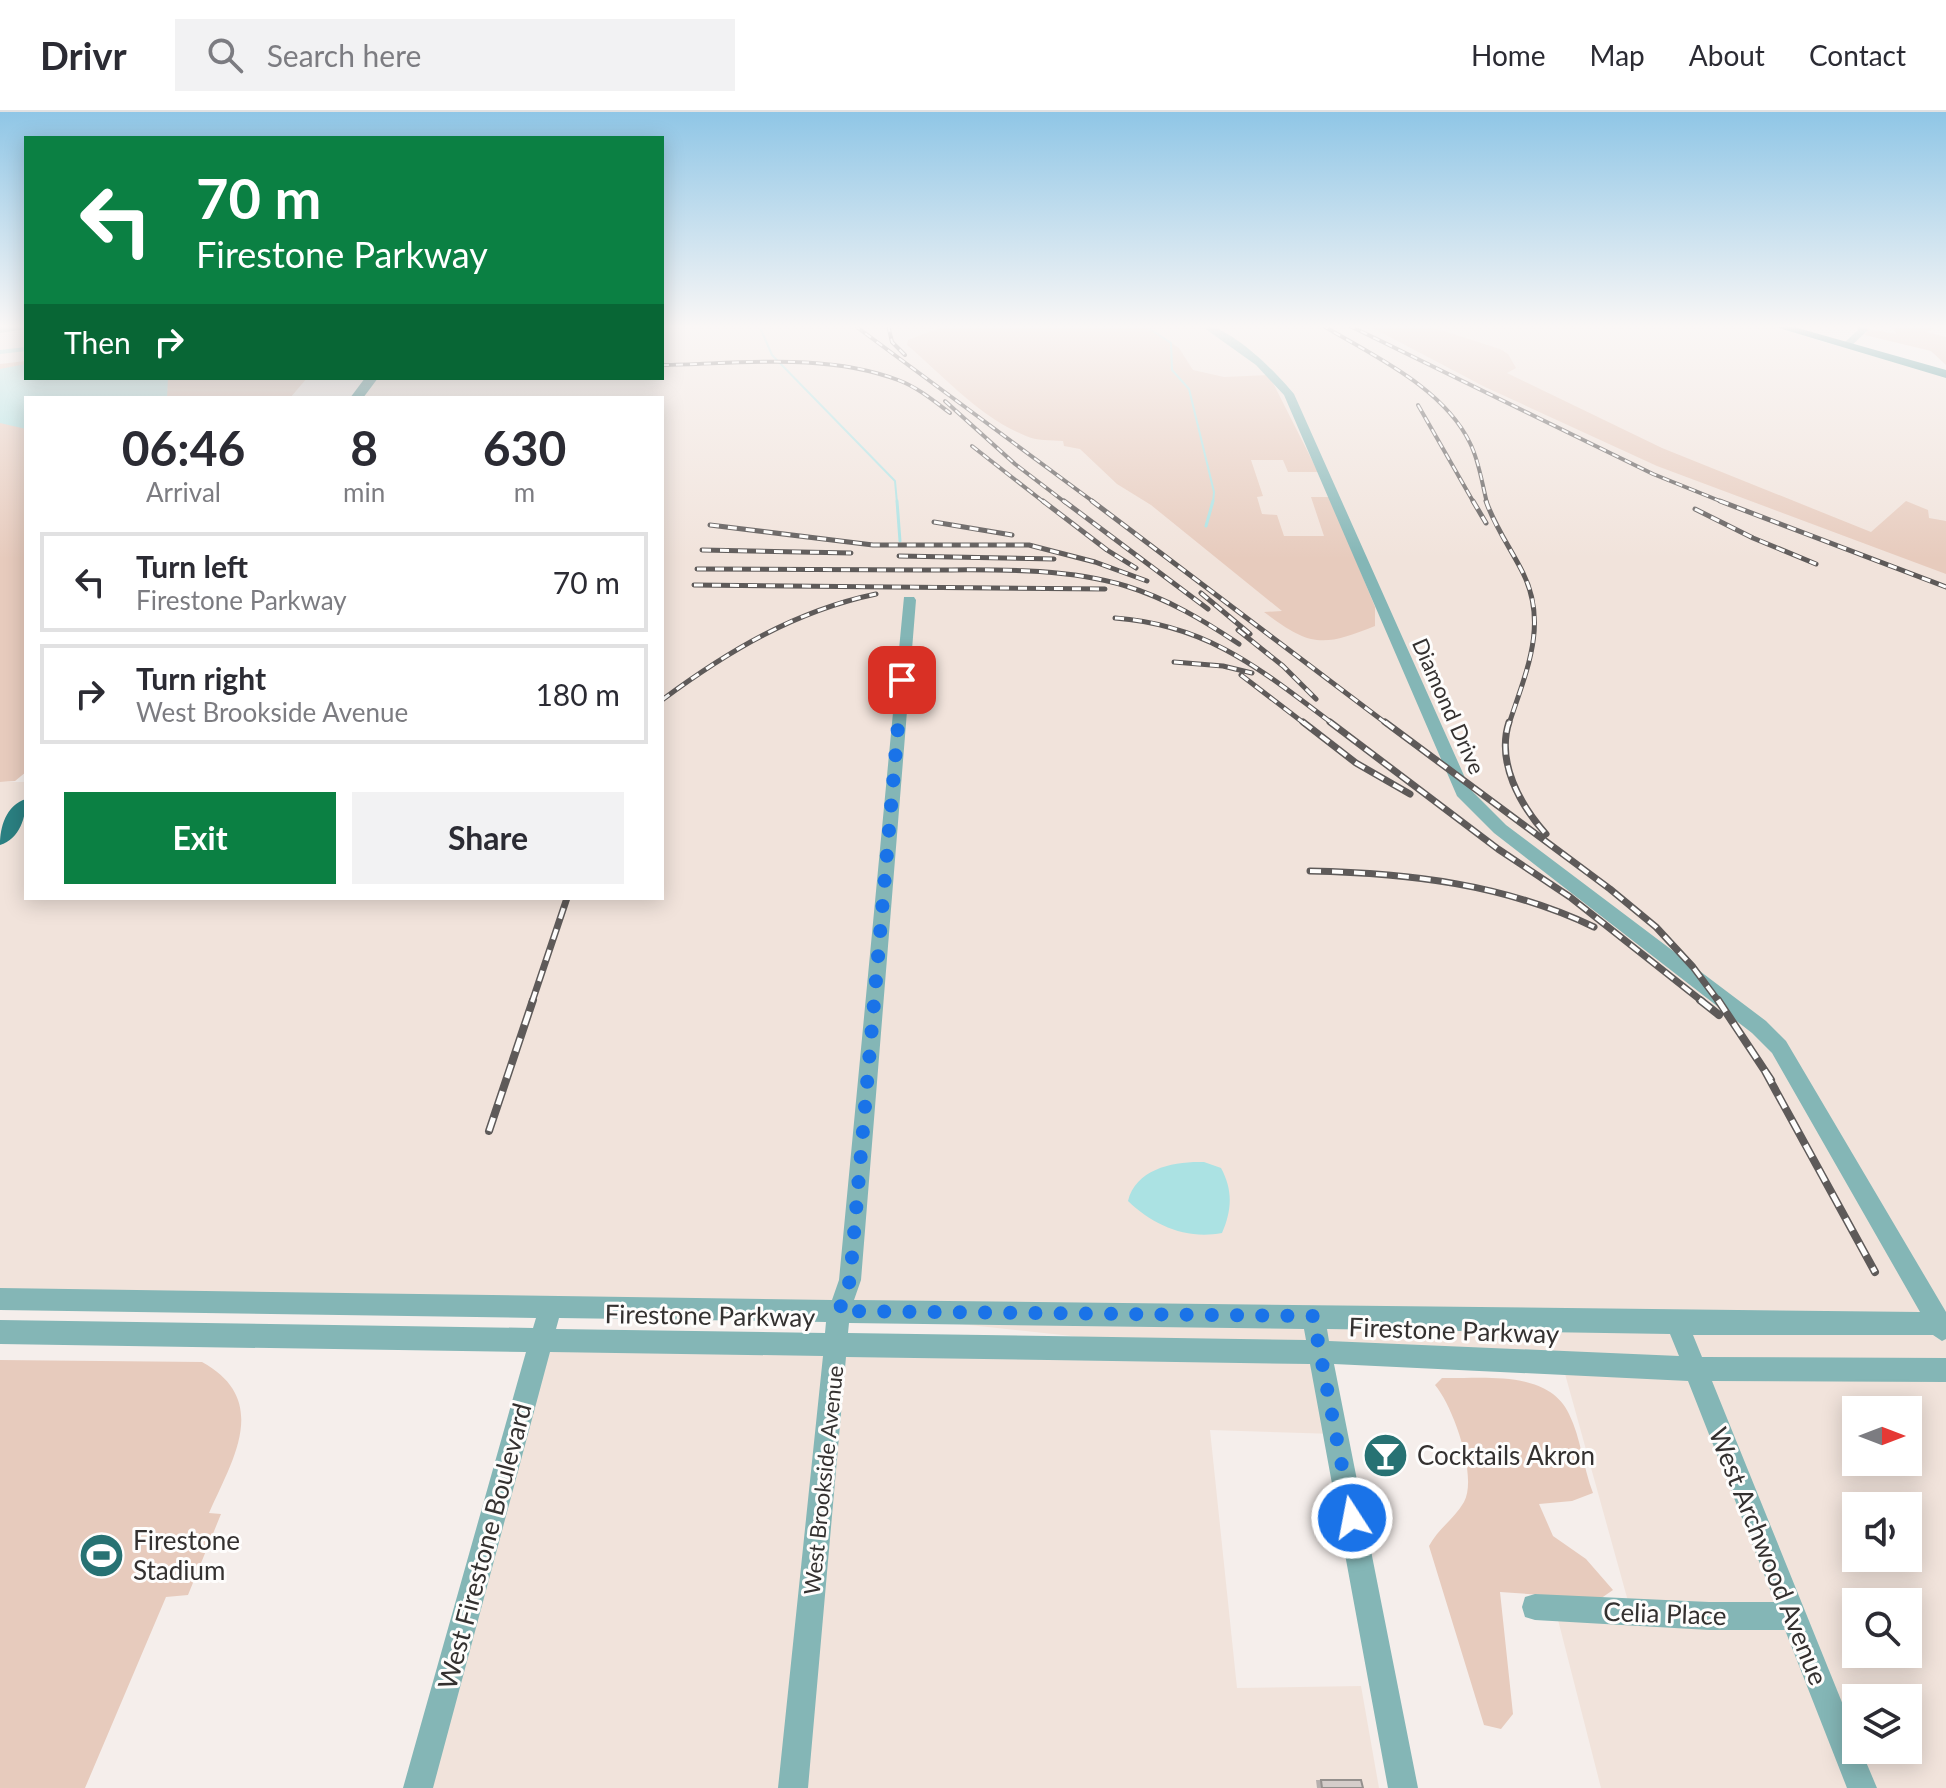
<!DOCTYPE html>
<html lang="en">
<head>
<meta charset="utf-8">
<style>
	body { margin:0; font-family:Lato,sans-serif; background:#f2f2f3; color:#2b2b33; height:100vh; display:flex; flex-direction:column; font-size:30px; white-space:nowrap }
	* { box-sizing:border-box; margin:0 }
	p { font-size:26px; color:#7c7c81 }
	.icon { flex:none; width:44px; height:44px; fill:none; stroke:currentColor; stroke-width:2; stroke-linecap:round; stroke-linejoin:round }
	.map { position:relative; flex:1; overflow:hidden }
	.drawer { position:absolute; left:24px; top:284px; width:640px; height:504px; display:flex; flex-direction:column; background:#fff; border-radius:0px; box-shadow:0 4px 20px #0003 }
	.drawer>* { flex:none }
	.guide { position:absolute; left:24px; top:24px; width:640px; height:244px; border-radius:0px; box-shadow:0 4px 20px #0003; background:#0b8043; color:#fff; overflow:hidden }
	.needle { width:52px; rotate:90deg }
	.fabs { position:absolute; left:1842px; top:1284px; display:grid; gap:16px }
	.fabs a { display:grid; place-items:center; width:80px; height:80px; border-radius:0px; background:#fff; box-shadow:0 4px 20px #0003; font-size:40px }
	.pin { position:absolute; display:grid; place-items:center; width:68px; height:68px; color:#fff; margin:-34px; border-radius:16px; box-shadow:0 4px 12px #0006 }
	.me { position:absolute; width:88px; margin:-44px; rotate:349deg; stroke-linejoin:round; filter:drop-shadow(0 0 6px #0008) }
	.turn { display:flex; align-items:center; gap:28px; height:168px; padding:0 40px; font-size:36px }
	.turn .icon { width:104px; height:104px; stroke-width:2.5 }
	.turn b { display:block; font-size:56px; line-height:68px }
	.then { display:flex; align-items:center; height:76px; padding:0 40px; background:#0003; gap:16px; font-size:30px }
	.eta { display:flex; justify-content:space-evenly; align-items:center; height:136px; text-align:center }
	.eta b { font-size:48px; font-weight:700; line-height:56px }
	.primary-button { display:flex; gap:16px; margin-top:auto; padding:16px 40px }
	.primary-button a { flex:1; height:92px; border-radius:0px; background:#0b8043; color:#fff; font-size:32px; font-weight:700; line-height:92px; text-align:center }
	.primary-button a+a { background:#f2f2f3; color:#2b2b33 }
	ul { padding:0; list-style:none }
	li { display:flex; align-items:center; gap:24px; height:100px; margin:0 16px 12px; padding:0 24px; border:4px solid #e1e1e2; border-radius:0px }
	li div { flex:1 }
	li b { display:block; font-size:30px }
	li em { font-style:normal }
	header { display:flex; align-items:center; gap:48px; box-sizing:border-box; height:112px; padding:0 40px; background:#fff; border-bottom:2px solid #e1e1e2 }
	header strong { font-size:38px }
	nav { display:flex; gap:44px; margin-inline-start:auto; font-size:28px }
	.search { width:560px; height:72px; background:#f2f2f3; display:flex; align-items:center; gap:20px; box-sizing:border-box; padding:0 28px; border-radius:0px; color:#7c7c81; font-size:30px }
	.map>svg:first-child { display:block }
	.built { fill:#f1e3db; fill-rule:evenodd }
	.green { fill:#e7cbbd }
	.water { fill:#abe2e3 }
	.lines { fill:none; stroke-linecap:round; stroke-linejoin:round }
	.stream-far1 { stroke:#abe2e3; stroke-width:2 }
	.stream { stroke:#abe2e3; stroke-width:3 }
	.canal { fill:#abe2e3; fill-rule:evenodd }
	.minor { fill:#84b6b6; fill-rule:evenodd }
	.major { fill:#2b8082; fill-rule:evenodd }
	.rail-far3-casing { stroke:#5e5a59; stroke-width:4 }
	.rail-far2-casing { stroke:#5e5a59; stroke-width:5 }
	.rail-far1-casing { stroke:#5e5a59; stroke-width:7 }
	.rail-casing { stroke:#5e5a59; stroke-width:8 }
	.rail-far3 { stroke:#fefdfc; stroke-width:2; stroke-dasharray:7; stroke-linecap:butt }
	.rail-far2 { stroke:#fefdfc; stroke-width:3; stroke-dasharray:9; stroke-linecap:butt }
	.rail-far1 { stroke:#fefdfc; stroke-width:4; stroke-dasharray:11; stroke-linecap:butt }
	.rail { stroke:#fefdfc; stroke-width:5; stroke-dasharray:14; stroke-linecap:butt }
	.wall { fill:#b6b0ae }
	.building { fill:#d4cdca; stroke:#94908d; stroke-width:2 }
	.route { stroke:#1a73e8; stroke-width:14; stroke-dasharray:0 25.2 }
	.labels { text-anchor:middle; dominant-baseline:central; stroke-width:6; stroke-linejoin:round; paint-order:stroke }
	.street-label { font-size:22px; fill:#343130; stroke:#fefdfc }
	.near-street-label { font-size:26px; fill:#343130; stroke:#fefdfc }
	.near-poi-label { font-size:26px; fill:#343130; stroke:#fefdfc; text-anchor:start }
</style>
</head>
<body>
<header>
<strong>Drivr</strong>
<div class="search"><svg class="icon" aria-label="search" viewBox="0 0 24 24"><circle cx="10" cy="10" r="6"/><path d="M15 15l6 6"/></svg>Search here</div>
<nav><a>Home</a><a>Map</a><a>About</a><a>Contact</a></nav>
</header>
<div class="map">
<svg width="1946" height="1676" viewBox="0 0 1946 1676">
	<rect width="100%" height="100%" fill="#f5eeeb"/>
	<path class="built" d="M662,213H1764L1946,265V1676H1601L1555,1496L1631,1500L1562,1251L1321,1240L1336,1322L1210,1318L1237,1576L1361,1574L1379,1676H418L541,1228L1193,1237L839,1199L0,1187V729L26,696V786H662V286H356L372,266H662ZM1856,1298H1908V1350H1856ZM1856,1394H1908V1446H1856ZM1856,1490H1908V1542H1856ZM1856,1586H1908V1638H1856Z
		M0,670H26V694L0,726Z"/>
	<path class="green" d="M948,213H1144L1179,236L1193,258L1224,265L1269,263L1318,360H1288L1283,348H1251L1263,384L1257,385L1262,402L1277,403L1284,424H1324L1311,385H1330L1375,495V514C1323,535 1310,535 1264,500L1282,499L1151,393L1117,372L1080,337L1064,334L1063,329C1051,328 1036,329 1026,324C979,305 944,264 907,233L908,228Z
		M1367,213H1425L1500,237L1508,242L1516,256L1507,261L1662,336L1871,420L1906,389L1928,398L1929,406L1946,409V462L1657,354L1485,275Z
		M1893,213H1942L1926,220L1946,225V253L1931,239L1865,223L1868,217L1896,222Z
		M26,249V266H307L290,286H26V660L15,669L0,670V252Z
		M0,1248L202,1250C271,1288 233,1347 209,1401L221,1402L188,1483L166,1485L85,1676H0Z
		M1442,1266C1482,1267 1548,1257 1569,1302C1581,1326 1583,1355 1593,1381L1572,1389L1539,1392L1553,1424L1586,1447L1613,1478L1600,1487L1500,1480L1513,1602L1501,1617L1484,1613L1429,1434C1438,1417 1454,1407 1464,1390C1478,1364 1453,1294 1435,1273Z"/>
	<path class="water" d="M26,252V266H168L167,286H26V317L0,311V257Z
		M1204,1050L1221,1056C1233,1078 1232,1098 1222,1121C1186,1128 1153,1113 1128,1089C1136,1056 1175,1049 1204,1050Z"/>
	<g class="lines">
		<path class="stream-far1" d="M759,213L772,243L895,369L897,391
			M1144,213L1171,231L1172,258L1189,277L1214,380L1213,391"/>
		<path class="stream" d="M897,389L900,429
			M1206,414L1213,389"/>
		<path class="canal" d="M26,235V239L0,242V238Z"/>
		<path class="minor" d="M26,213V217L0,221V215Z
			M1200,213C1229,212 1276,260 1294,282L1470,677L1506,713L1766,909L1786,929L1946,1200V1227L1942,1229L1933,1223H1693L1702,1245L1946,1246V1270L1712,1269L1856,1625V1638H1861L1877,1676H1847L1785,1518H1709L1535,1508L1525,1505L1522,1495L1525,1485L1535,1482L1709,1490H1775L1688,1269L1334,1252L1418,1676H1388L1310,1252L846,1245L808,1676H778L823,1244L550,1240L433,1676H403L526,1240L0,1232V1208L533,1216L536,1206L0,1198V1176L832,1188L839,1168L904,485H914L916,488L861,1168L854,1188L1920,1200L1772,941L1752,921L1494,721L1457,684L1284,283L1256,253ZM559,1206L826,1210L825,1221L556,1217ZM849,1211L1304,1217L1306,1228L848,1221ZM1327,1217L1670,1222L1679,1244L1329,1229Z
			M1855,213H1865L1868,218L1850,235H1844V231L1858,218Z"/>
		<path class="major" d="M1769,213H1787L1946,258V266Z
			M365,266H378L363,286H350Z
			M26,687C26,705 20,727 0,733C0,715 6,693 26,687Z"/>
		<defs>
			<path id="rail-far3" d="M854,213L1095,391
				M888,213L892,230L905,243
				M1322,213C1373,244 1443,275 1470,331C1479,349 1482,371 1487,391
				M1348,213L1653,362L1725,391
				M662,253C738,252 824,240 898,268C917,275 934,289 950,301
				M945,289L1015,352L1066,391
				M1418,293L1474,391
				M972,334L1045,391"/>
			<path id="rail-far2" d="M1043,389L1107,438L1136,456
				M1064,389L1208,497
				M1092,389L1387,612
				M1473,389L1486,411
				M1486,389C1495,415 1511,437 1523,461C1549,513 1525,562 1509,612
				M1720,389L1946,475
				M1695,397L1753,426L1816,452
				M934,410L1012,423
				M710,413L873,433H1029L1095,450L1147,469
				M702,438L851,441
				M899,444L1054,447
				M697,457C774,457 851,458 928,458C993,458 1063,455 1126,474C1168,487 1203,508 1239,532
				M694,473L1105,477
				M1201,481L1250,522
				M1115,506C1209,513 1261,558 1333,612
				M1238,518L1283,554L1316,587
				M1174,550L1223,554L1252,561
				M1241,563L1305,612
				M662,588C728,539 795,499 876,482"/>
			<path id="rail-far1" d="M1303,610L1356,651L1410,682
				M1330,610L1498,737L1570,785L1703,890
				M1385,610L1610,777L1656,815L1693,855L1719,890
				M1509,610C1496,650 1520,693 1546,722
				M1310,759C1409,761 1504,772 1594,815
				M532,890L567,786"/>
			<path id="rail" d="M1700,888L1719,903
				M1718,888L1771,968
				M1765,959L1875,1160
				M489,1019L533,888"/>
		</defs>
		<use href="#rail-far3" class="rail-far3-casing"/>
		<use href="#rail-far2" class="rail-far2-casing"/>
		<use href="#rail-far1" class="rail-far1-casing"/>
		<use href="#rail" class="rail-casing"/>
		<use href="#rail-far3" class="rail-far3"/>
		<use href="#rail-far2" class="rail-far2"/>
		<use href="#rail-far1" class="rail-far1"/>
		<use href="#rail" class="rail"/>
	</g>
	<path class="wall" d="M1316,1668H1321L1363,1676H1317Z"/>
	<path class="building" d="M1321,1668H1361L1363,1676H1322Z"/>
	<linearGradient id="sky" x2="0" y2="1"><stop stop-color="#8fc6e6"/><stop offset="0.48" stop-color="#faf7f6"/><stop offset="1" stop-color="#faf7f6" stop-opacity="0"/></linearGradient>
	<rect width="1946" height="447" fill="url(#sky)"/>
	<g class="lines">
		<path class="route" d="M902,568L850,1168L839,1199L1313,1204L1352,1406"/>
	</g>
	<defs>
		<symbol id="bar-disc" viewBox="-11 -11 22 22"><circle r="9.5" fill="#277273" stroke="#fefdfc"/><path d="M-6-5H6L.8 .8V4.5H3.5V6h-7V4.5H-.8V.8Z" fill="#fff"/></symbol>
		<symbol id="stadium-disc" viewBox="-11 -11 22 22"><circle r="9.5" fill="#277273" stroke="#fefdfc"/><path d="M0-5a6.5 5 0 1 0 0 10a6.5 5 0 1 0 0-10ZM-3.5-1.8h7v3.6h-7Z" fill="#fff"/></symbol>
	</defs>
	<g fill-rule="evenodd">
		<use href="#bar-disc" x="1360" y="1318" width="51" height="51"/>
		<use href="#stadium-disc" x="76" y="1418" width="51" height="51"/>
	</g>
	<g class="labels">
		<g class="street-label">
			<text transform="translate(1449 594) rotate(66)">Diamond Drive</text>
			<text transform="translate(823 1368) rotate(-84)">West Brookside Avenue</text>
		</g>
		<g class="near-street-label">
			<text transform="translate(710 1203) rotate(1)">Firestone Parkway</text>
			<text transform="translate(1454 1218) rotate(2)">Firestone Parkway</text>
			<text transform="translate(484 1434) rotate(-75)">West Firestone Boulevard</text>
			<text transform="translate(1769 1444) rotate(68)">West Archwood Avenue</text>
			<text transform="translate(1665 1501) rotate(2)">Celia Place</text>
		</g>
		<g class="near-poi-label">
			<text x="1417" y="1343">Cocktails Akron</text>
			<text x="133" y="1428">Firestone<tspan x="133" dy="30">Stadium</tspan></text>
		</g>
	</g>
</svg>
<div class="fabs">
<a><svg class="needle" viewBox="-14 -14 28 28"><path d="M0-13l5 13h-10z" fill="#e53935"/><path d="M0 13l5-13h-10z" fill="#7c7c81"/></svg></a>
<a><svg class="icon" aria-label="sound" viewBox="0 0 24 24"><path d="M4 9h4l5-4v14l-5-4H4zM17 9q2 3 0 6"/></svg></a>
<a><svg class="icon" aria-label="search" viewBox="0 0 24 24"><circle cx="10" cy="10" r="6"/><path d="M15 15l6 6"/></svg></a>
<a><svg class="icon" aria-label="layers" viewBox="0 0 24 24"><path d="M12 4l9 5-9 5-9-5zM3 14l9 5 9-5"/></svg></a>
</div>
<div class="pin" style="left:902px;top:568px;background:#d93025"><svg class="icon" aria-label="arrive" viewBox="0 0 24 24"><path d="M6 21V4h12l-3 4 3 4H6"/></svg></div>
<svg class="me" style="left:1352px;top:1406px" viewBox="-20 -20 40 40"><circle r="17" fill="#1a73e8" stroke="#fff" stroke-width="3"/><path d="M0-11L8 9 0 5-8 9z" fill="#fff"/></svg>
<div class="guide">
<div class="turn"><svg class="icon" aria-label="left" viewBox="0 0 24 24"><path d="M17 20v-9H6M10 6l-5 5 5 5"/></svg><div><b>70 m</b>Firestone Parkway</div></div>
<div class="then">Then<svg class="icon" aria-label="right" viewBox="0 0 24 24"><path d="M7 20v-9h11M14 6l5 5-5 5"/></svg></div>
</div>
<section class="drawer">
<div class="eta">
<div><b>06:46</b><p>Arrival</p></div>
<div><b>8</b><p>min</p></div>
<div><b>630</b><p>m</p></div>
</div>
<ul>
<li><svg class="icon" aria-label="left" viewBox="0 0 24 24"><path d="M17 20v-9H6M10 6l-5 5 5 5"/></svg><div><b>Turn left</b><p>Firestone Parkway</p></div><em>70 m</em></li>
<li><svg class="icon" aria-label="right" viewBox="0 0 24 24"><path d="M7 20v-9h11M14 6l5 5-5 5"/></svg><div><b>Turn right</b><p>West Brookside Avenue</p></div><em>180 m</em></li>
</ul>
<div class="primary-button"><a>Exit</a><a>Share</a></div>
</section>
</div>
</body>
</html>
